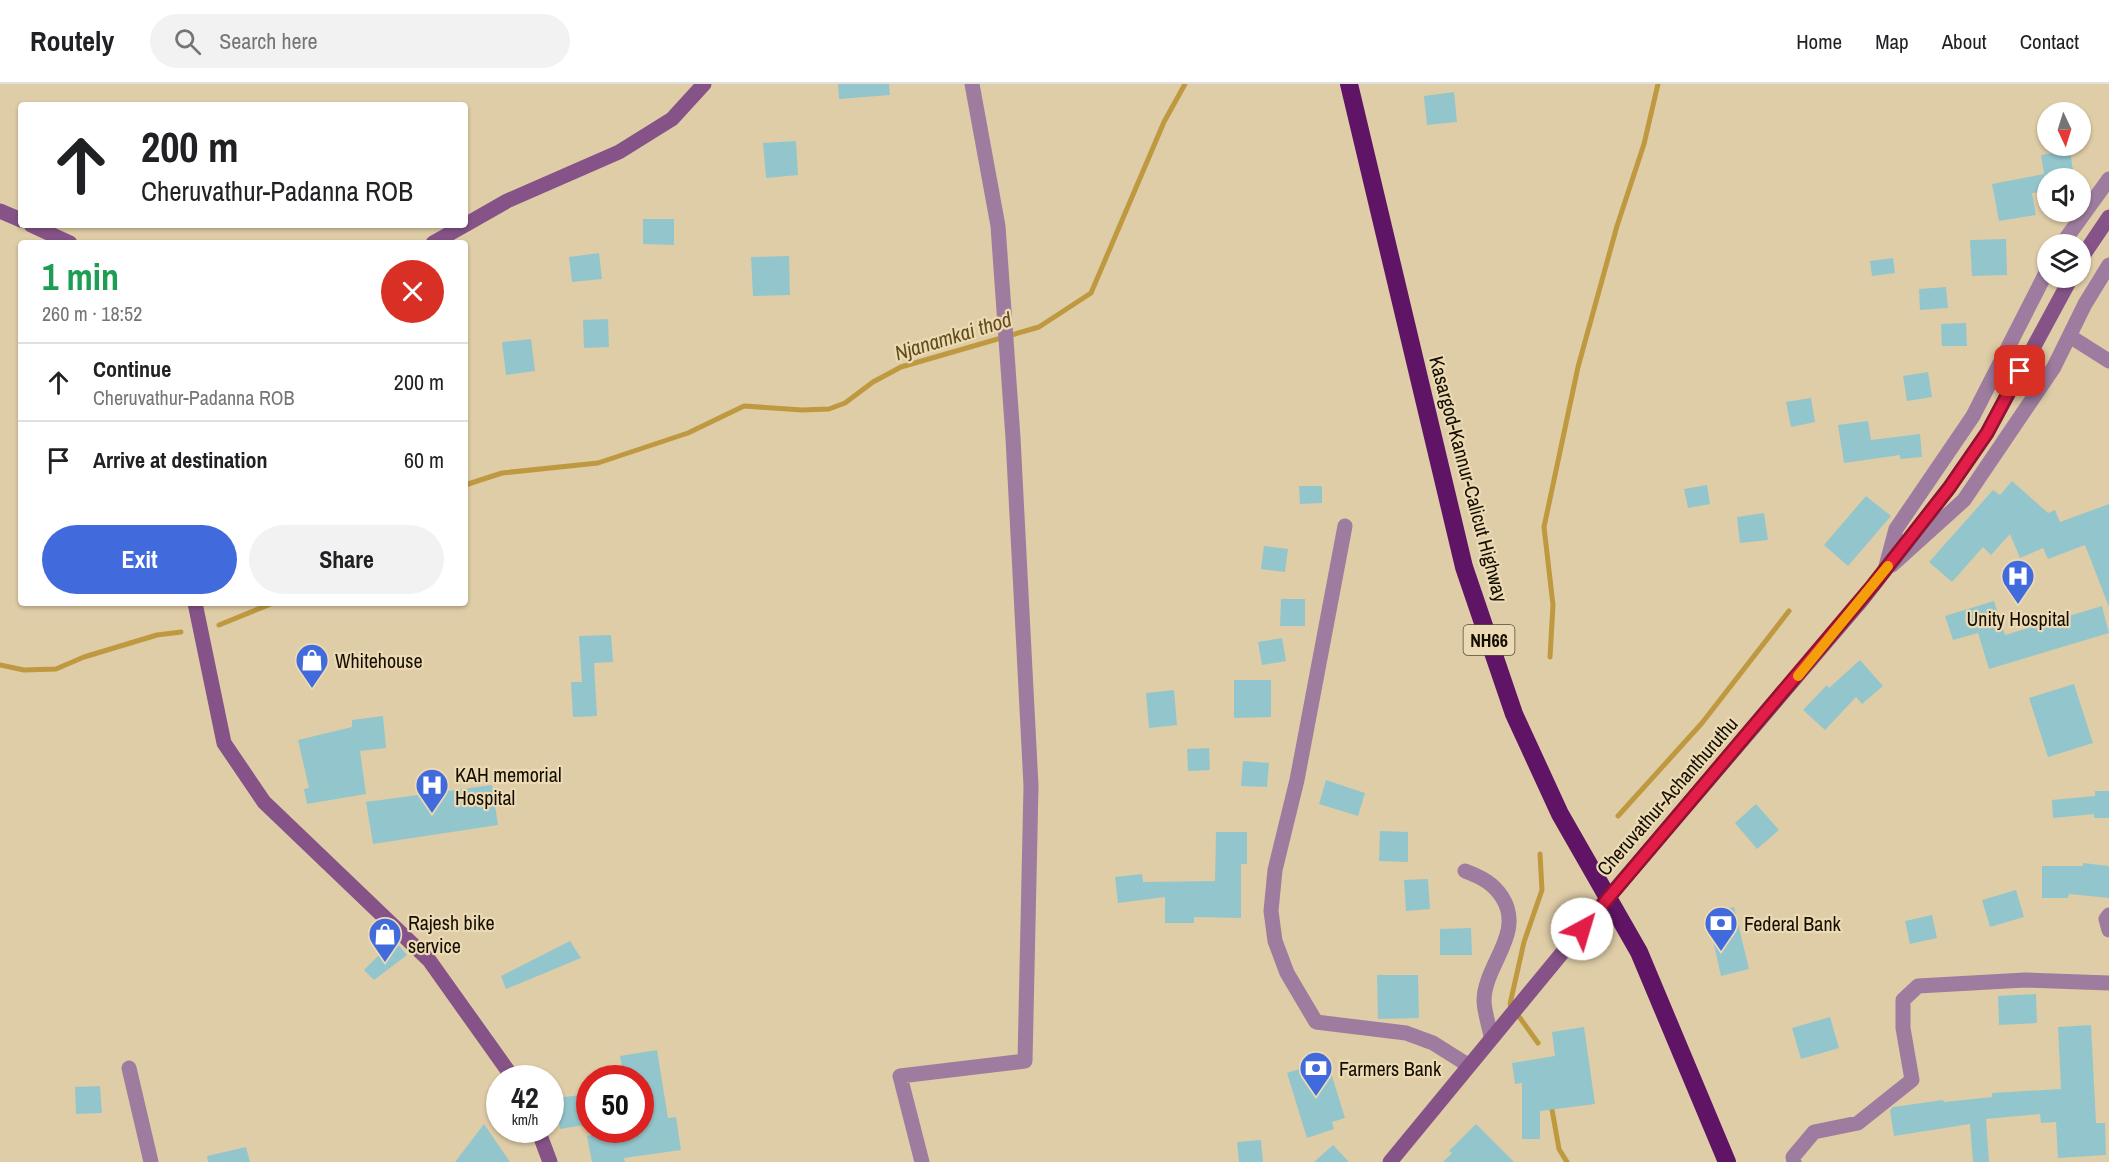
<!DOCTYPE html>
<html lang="en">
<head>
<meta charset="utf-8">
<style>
	body { margin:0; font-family:"Archivo Narrow",sans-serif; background:#f2f2f2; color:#202124; height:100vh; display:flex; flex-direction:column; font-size:22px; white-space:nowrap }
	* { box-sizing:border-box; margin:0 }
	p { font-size:20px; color:#757577 }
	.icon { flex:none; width:33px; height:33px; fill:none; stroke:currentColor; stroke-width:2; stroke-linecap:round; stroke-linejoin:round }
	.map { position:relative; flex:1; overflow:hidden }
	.sheet { position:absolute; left:18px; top:156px; width:450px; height:366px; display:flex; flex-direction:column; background:#fff; border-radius:6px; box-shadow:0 2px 4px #0004 }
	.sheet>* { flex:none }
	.hud { position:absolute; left:18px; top:18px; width:450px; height:126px; border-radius:6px; box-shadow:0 2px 4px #0004; background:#fff; color:#202124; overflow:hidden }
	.needle { width:39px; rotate:176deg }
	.buttons { position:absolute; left:2037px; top:18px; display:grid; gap:12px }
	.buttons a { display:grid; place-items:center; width:54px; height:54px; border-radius:50%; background:#fff; box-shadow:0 2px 4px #0004; font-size:30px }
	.speed { position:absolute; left:486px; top:981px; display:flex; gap:12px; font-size:30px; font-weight:700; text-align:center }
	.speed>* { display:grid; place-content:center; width:78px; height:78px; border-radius:50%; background:#fff; box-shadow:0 2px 4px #0004; line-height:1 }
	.speed small { font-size:15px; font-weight:400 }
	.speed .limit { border:9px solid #d22; background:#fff; color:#111 }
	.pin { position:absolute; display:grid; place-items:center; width:51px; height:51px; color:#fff; margin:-26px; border-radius:12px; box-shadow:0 3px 9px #0006 }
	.me { position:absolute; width:66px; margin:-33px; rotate:39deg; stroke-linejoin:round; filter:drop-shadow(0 0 4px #0008) }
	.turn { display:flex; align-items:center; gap:21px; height:126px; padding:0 24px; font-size:27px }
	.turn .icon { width:78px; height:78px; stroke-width:2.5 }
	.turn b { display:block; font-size:42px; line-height:51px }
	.round { display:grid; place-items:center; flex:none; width:63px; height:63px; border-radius:32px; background:#f2f2f2 }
	.summary { display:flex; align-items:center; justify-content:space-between; height:102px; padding:0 24px }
	h1 { font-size:36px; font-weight:700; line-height:45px; color:#1e9e55 }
	.primary-button { display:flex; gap:12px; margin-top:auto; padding:12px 24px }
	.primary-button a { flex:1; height:69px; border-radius:36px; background:#416bdd; color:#fff; font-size:24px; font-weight:700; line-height:69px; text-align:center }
	.primary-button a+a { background:#f2f2f2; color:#202124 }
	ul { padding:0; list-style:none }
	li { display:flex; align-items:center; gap:18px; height:78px; padding:0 24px; border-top:2px solid #e0e0e0 }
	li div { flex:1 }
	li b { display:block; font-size:22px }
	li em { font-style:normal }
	header { display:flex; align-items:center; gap:36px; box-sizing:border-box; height:84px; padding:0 30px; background:#fff; border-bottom:2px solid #e0e0e0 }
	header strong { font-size:28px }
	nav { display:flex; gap:33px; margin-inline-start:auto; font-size:21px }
	.search { width:420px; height:54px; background:#f2f2f2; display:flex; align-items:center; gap:15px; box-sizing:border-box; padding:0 21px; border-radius:33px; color:#757577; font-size:22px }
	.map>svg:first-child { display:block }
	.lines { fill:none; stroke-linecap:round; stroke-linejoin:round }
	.stream { stroke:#bf993f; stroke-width:5 }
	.building { fill:#93c6cc }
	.street { stroke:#9e7c9f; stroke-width:15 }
	.secondary { stroke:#855387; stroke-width:15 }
	.highway { stroke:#601465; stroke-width:18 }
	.route-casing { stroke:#92132f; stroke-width:15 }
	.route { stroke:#e11d48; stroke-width:10 }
	.slow { stroke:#f59e0b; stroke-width:10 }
	.labels { text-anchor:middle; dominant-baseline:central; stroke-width:4.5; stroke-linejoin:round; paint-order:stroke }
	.shield { fill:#ecdab4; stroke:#554b37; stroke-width:1.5 }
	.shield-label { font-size:18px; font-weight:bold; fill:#140e02 }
	.street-label { font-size:20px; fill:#140e02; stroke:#ecdab4 }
	.poi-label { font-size:20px; fill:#140e02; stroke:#ecdab4; text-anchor:start }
	.water-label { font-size:21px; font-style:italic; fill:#604b1b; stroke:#ecdab4 }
</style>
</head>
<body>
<header>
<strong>Routely</strong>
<div class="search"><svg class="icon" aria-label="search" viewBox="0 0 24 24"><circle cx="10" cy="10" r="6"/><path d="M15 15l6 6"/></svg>Search here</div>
<nav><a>Home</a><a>Map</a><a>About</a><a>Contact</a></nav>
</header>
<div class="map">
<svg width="2109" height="1078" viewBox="0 0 2109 1078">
	<rect width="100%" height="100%" fill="#dfcda7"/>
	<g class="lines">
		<path class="stream" d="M465,401L502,389L598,379L688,349L744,322L802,326L829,325L845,319L873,298L901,283L1039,243L1091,209L1164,38L1185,0
			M219,541L273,519
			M1550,573L1553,521L1544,443L1578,283L1617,142L1644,60L1658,0
			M0,581L24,586L56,585L84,573L157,551L181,548
			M1618,732L1702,639L1789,527
			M1538,959L1510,920L1524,858L1542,806L1540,770
			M1551,1020L1559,1065L1567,1078"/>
	</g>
	<path class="building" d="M838,0H889L890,11L839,15Z
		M1454,8L1457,38L1427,41L1424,12Z
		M796,57L798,91L766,94L763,59Z
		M2070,66L2074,94H2048V107L2032,109L2036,131L1999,137L1992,100L2044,90L2041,71Z
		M643,135H674V161L643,160Z
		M2006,155L2007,191L1972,192L1970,156Z
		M599,169L602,195L572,198L569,173Z
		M789,172L790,211L753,212L751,173Z
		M1893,174L1895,189L1872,192L1870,177Z
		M1946,203L1948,224L1920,226L1919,205Z
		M608,235L609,263L584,264L583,236Z
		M1966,239L1967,262H1942L1941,240Z
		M531,255L535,287L506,291L502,258Z
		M1928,288L1932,313L1907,317L1903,292Z
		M1811,314L1815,338L1791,343L1786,318Z
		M1868,337L1871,356L1920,350L1922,373L1900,375V371L1844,379L1838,341Z
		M2012,397L2048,429L2055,426L2060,438L2109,420V523L2085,461L2048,475L2043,464L2020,474L2010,450L1991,471L1983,463L1952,498L1929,478L1993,406L2000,411Z
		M1707,401L1710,420L1688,424L1684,405Z
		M1299,402H1322V419L1300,420Z
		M1866,412L1891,432L1848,482L1824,461Z
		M1764,429L1768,456L1740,459L1737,433Z
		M1264,462L1288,465L1285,488L1261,485Z
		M1281,515H1305V542H1280Z
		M1994,517L2005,551L2102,522L2109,549L1989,585L1978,549L1953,556L1945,532Z
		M611,551L613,578L594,579L597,632L573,633L571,598H582L579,552Z
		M1282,554L1286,577L1262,581L1258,558Z
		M1860,576L1883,602L1862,620L1856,613L1825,646L1803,626L1827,601L1829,604Z
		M1234,596H1271V633L1234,634Z
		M2074,600L2093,659L2048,673L2029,614Z
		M1174,606L1177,641L1149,644L1146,609Z
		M383,632L386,664L360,667L366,710L307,720L304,705L309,704L298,656L352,643V636Z
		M1209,664L1210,686L1188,687L1187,665Z
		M1243,677L1269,679L1267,703L1241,702Z
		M1326,696L1365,709L1358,732L1319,720Z
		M492,701L498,741L373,760L366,718Z
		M2095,707H2109V734H2094V730L2053,734L2052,716L2095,712Z
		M1756,720L1779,746L1757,765L1735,739Z
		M1380,747L1408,748V778L1379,777Z
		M1216,748H1247V780H1241V834L1194,833V839H1165V813L1118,819L1115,793L1142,790L1143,798L1215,797Z
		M2083,779L2109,782V814L2069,810L2068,814H2042V782H2083Z
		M1428,795L1430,825L1406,827L1404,796Z
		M2016,806L2024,833L1990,843L1982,816Z
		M1734,823L1749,885L1721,892L1707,830Z
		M1932,831L1937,854L1910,860L1905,837Z
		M1471,844L1472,871H1440V845Z
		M394,856L407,871L374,896L364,886Z
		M570,857L581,874L506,905L501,892Z
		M1377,891H1418L1419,934L1378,935Z
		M2036,910L2037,939L1999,941L1998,912Z
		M1830,933L1839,964L1801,975L1792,944Z
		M2091,941L2096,1039H2105L2106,1071L2058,1074L2056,1038L2041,1039L2040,1030L1986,1035L1989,1078H1973L1970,1040L1894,1052L1890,1026L1893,1023L1943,1016L1944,1018L1992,1013V1009L2061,1005L2058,943Z
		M1584,943L1595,1020L1540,1027V1055H1522V999L1515,1000L1512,979L1555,972L1552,948Z
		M657,966L668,1034L676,1033L681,1066L624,1074L625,1078H592L587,1052L616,1046H640V994H624L620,972Z
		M1327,976L1345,1034L1332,1038L1334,1045L1307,1054L1287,989Z
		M100,1002L102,1029L76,1030L75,1003Z
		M590,1010V1040L560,1045L556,1014Z
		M484,1040L510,1078H455Z
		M1476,1040L1514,1078H1443L1452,1069L1449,1067Z
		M1261,1056L1263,1078H1239L1237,1058Z
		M1333,1061L1349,1078H1314Z
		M246,1063L250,1078H208L207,1072Z"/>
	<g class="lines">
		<path class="street" d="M2062,160L2109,95
			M2071,253L2109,277
			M1345,442L1297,696L1275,786L1271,827L1275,857L1287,889L1316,938L1406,949L1433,959L1468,981
			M1892,481L1964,416L2054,283L2085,220L2109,181
			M1885,486L1896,445L1973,332L2048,185
			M1465,787C1481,793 1493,799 1502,813C1525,849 1485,880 1484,916C1484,927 1489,941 1491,953
			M2109,831L2106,835L2109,846
			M129,984L151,1078
			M922,1078L900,992L1025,977L1031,702L1013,354L998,142L972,0
			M1794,1078L1793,1073L1814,1048L1858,1039L1912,996L1903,944V916L1918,902L2025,896L2109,899"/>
		<path class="secondary" d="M0,127L21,136
			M31,141L70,159
			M465,141L507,117L619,68L672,35L704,0
			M433,159L465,141
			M2080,176L2109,133
			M195,519L224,659L264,718L429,876L513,994
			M538,1046L550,1078
			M1390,1078L1595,829L1862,516L1949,404L1987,349L2071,194"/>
		<path class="highway" d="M1349,0L1464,483L1514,630L1560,730L1639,868L1727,1078"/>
	</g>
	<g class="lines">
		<defs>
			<path id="route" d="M1582,845L1873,501L1949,404L1987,349L2020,287"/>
		</defs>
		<use href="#route" class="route-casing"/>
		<use href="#route" class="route"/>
		<path class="slow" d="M1798,592L1888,482"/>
	</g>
	<defs>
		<symbol id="hospital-pin" viewBox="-11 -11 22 30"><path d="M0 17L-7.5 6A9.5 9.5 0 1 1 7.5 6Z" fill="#416bdd" stroke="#ecdab4"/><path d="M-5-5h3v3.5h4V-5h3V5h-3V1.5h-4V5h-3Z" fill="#fff"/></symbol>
		<symbol id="shop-pin" viewBox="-11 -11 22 30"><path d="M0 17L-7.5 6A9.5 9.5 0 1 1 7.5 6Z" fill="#416bdd" stroke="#ecdab4"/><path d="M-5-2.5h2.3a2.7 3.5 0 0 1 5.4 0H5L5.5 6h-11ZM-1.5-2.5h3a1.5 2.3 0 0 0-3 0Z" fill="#fff"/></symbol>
		<symbol id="bank-pin" viewBox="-11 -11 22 30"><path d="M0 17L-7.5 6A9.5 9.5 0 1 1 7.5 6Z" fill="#416bdd" stroke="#ecdab4"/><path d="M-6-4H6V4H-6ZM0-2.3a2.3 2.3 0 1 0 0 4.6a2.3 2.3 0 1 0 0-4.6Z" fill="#fff"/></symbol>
	</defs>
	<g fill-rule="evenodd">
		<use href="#hospital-pin" x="1999" y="473" width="38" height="52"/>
		<use href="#shop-pin" x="293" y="557" width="38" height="52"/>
		<use href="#hospital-pin" x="413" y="682" width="38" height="52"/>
		<use href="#bank-pin" x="1702" y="820" width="38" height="52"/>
		<use href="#shop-pin" x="366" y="831" width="38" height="52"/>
		<use href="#bank-pin" x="1297" y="965" width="38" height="52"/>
	</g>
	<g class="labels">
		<rect class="shield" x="1463.5" y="541" width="51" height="30" rx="4.5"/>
		<g class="shield-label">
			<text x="1489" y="556">NH66</text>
		</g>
		<g class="street-label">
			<text transform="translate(1469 395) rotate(75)">Kasargod-Kannur-Calicut Highway</text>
			<text transform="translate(1667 712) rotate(-49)">Cheruvathur-Achanthuruthu</text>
		</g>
		<g class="poi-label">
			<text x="2018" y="534" text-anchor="middle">Unity Hospital</text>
			<text x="335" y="576">Whitehouse</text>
			<text x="455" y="690">KAH memorial<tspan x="455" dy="23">Hospital</tspan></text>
			<text x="408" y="838">Rajesh bike<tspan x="408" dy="23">service</tspan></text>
			<text x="1744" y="839">Federal Bank</text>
			<text x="1339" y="984">Farmers Bank</text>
		</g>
		<g class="water-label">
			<text transform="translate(953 252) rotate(-17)">Njanamkai thod</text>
		</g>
	</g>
</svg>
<div class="buttons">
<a><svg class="needle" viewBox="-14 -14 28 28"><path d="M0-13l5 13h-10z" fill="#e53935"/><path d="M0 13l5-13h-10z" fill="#757577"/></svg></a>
<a><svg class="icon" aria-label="sound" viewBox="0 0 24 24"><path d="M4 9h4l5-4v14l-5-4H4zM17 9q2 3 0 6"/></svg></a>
<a><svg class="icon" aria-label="layers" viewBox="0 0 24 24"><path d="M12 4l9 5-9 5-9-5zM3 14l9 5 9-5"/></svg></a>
</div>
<div class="speed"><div>42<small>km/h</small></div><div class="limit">50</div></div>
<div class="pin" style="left:2020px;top:287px;background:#d93025"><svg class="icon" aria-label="arrive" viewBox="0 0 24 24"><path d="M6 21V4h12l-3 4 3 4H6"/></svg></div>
<svg class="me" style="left:1582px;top:845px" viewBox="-20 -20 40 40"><circle r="19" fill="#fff"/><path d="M0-13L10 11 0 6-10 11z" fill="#e11d48"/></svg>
<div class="hud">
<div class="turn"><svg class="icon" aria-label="ahead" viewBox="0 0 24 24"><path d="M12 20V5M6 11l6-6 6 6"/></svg><div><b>200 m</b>Cheruvathur-Padanna ROB</div></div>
</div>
<section class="sheet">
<div class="summary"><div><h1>1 min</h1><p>260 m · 18:52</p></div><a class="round" style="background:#d93025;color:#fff"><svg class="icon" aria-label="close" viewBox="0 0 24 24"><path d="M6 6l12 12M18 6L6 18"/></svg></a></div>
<ul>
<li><svg class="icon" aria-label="ahead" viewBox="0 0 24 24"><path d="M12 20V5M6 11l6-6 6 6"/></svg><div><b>Continue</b><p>Cheruvathur-Padanna ROB</p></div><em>200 m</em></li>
<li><svg class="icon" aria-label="arrive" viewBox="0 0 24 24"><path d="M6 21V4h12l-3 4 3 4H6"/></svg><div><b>Arrive at destination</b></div><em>60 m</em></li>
</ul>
<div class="primary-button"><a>Exit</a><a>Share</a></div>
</section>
</div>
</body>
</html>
